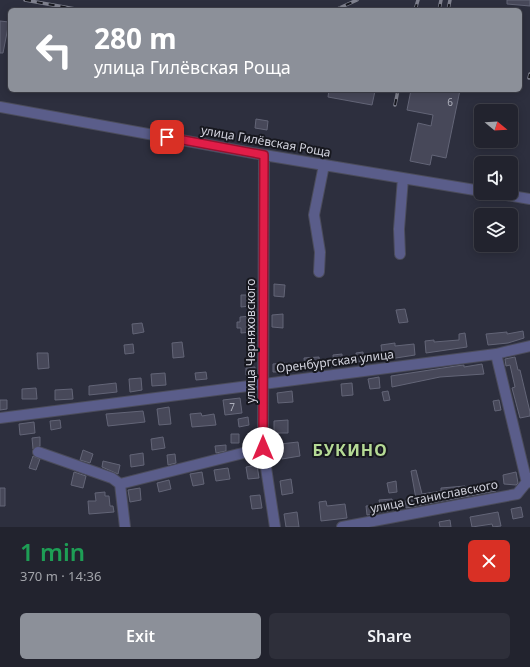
<!DOCTYPE html>
<html lang="en">
<head>
<meta charset="utf-8">
<style>
	body { margin:0; font-family:"Noto Sans",sans-serif; background:#2e2f3a; color:#f1f3f6; height:100vh; display:flex; flex-direction:column; font-size:15px; white-space:nowrap }
	* { box-sizing:border-box; margin:0 }
	p { font-size:13px; color:#a2a4aa }
	.icon { flex:none; width:22px; height:22px; fill:none; stroke:currentColor; stroke-width:2; stroke-linecap:round; stroke-linejoin:round }
	.map { position:relative; height:527px; overflow:hidden }
	.side { display:flex; flex-direction:column; background:#22232e; flex:1 }
	.side>* { flex:none }
	.hud { position:absolute; left:8px; top:8px; width:514px; height:84px; border-radius:6px; box-shadow:0 2px 10px #0003,0 0 0 1px #3f404a; background:#8c9099; color:#fff; overflow:hidden }
	.needle { width:26px; rotate:108deg }
	.controls { position:absolute; left:474px; top:104px; display:grid; gap:8px }
	.controls a { display:grid; place-items:center; width:44px; height:44px; border-radius:6px; background:#22232e; box-shadow:0 2px 10px #0003,0 0 0 1px #3f404a; font-size:20px }
	.pin { position:absolute; display:grid; place-items:center; width:34px; height:34px; color:#fff; margin:-17px; border-radius:8px; box-shadow:0 2px 6px #0006 }
	.me { position:absolute; width:44px; margin:-22px; rotate:0deg; stroke-linejoin:round; filter:drop-shadow(0 0 3px #0008) }
	.turn { display:flex; align-items:center; gap:14px; height:84px; padding:0 20px; font-size:18px }
	.turn .icon { width:52px; height:52px; stroke-width:2.5 }
	.turn b { display:block; font-size:28px; line-height:34px }
	.round { display:grid; place-items:center; flex:none; width:42px; height:42px; border-radius:6px; background:#2e2f3a }
	.head { display:flex; align-items:center; justify-content:space-between; height:68px; padding:0 20px }
	h1 { font-size:24px; font-weight:600; line-height:30px; color:#1e9e55 }
	.cta { display:flex; gap:8px; margin-top:auto; padding:8px 20px }
	.cta a { flex:1; height:46px; border-radius:6px; background:#8c9099; color:#fff; font-size:16px; font-weight:600; line-height:46px; text-align:center }
	.cta a+a { background:#2e2f3a; color:#f1f3f6 }
	.map>svg:first-child { display:block }
	.building { fill:#474859; stroke:#636577 }
	.lines { fill:none; stroke-linecap:round; stroke-linejoin:round }
	.minor-casing { stroke:#4b4c5b; stroke-width:12 }
	.minor { stroke:#5a5d8a; stroke-width:10 }
	.rail-casing { stroke:#7f818e; stroke-width:3.5 }
	.rail { stroke:#17181f; stroke-width:2; stroke-dasharray:6; stroke-linecap:butt }
	.route-casing { stroke:#92132f; stroke-width:10 }
	.route { stroke:#e11d48; stroke-width:7 }
	.labels { text-anchor:middle; dominant-baseline:central; stroke-width:4; stroke-linejoin:round; paint-order:stroke }
	.number-label { font-size:10px; fill:#aeb0bc }
	.street-label { font-size:12px; fill:#d1d2dd; stroke:#17181f }
	.district-label { font-size:16px; font-weight:bold; letter-spacing:1px; fill:#b5da95; stroke:#17181f }
</style>
</head>
<body>
<div class="map">
<svg width="530" height="527" viewBox="0 0 530 527">
	<rect width="100%" height="100%" fill="#2d2f3e"/>
	<path class="building" d="M507,0H530V6L507,4Z
		M0,21L9,22L3,53H0Z
		M329,90L375,91L372,105L328,97Z
		M411,90H460L446,158L432,155L430,165L410,161L418,123L431,126L433,115L407,110Z
		M256,119L268,121L267,130L255,128Z
		M274,284L285,285L284,297L274,296Z
		M241,295H250V306L241,307Z
		M405,309L408,322L399,323L396,310Z
		M283,314V328L272,327V315Z
		M251,316L252,332L241,333V328H237V322H240V317Z
		M142,323L144,332L133,334L132,324Z
		M523,331L524,338L508,343L488,345L486,334L507,332V334Z
		M465,333L467,347L426,353L425,341L434,340V342L459,340V334Z
		M182,342L184,357L173,358L172,343Z
		M395,343V346L414,344L415,355L383,360L381,345Z
		M133,344L134,353L125,354L124,345Z
		M363,352L364,361L357,362L356,353Z
		M37,353H48L49,368L38,369Z
		M342,354V365L334,366L333,355Z
		M319,357L320,368L305,369L304,358Z
		M515,357L518,370H520L530,412V416L520,418L512,388L515,387L510,365L506,366L505,359Z
		M285,363V372H273V364Z
		M482,364L484,374L440,377L392,387L391,376L456,366L464,365V367Z
		M255,367V374L246,375V368Z
		M206,372L207,379L196,380L195,373Z
		M165,373L166,385L152,386L151,374Z
		M379,377L380,388L370,389L368,379Z
		M141,378L142,390L130,392L129,379Z
		M116,383L117,392L89,395V386Z
		M352,383L353,395L342,396L341,384Z
		M36,388L37,399H22V389Z
		M72,389L73,399L55,400V390Z
		M292,391L293,402L278,403L277,393Z
		M388,391L390,400L384,401L382,392Z
		M240,398L242,413L225,415L223,400Z
		M0,400H7V409L0,410Z
		M499,400L501,410L495,411L493,401Z
		M169,407L171,424L159,425L157,409Z
		M143,411L145,422L108,426L106,414Z
		M201,413L202,416L214,414L216,425L192,427L190,414Z
		M248,417L249,425L239,427L238,419Z
		M60,420L61,428L51,430L50,421Z
		M288,420V433H274V421Z
		M34,422L35,433L20,435L19,424Z
		M231,434H239V443H231Z
		M40,437V446L33,449L32,438Z
		M163,437L165,448L152,450L151,439Z
		M298,442L300,456L282,459L280,444Z
		M226,445V451L216,453L215,446Z
		M83,450L93,454L90,463L80,460Z
		M143,453L144,465L131,467L130,455Z
		M175,454L176,463L168,465L167,455Z
		M33,456L40,459L36,470L29,468Z
		M103,461L120,465L118,474L102,467Z
		M257,465L259,478L248,479L246,467Z
		M228,468L230,479L216,481L214,470Z
		M416,470L422,494L441,491V488L465,486L466,490L495,485L496,491L406,508L405,501L416,499L411,471Z
		M74,472L86,476L83,488L71,485Z
		M202,472L204,484L193,486L190,474Z
		M516,472L518,483L516,485L504,484L503,475Z
		M291,479L293,493L282,495L280,481Z
		M169,480L171,489L159,492L157,483Z
		M396,481L397,492L389,493L387,483Z
		M0,488H5V506H0Z
		M140,488L141,500L130,502L128,490Z
		M105,492V496H109L110,506H113L114,512L89,514L88,501H96L95,493Z
		M260,495L262,508L252,509L250,496Z
		M392,499L394,510L367,515L366,506L380,505L379,500Z
		M326,501L327,506L345,504L347,518L321,521L319,502Z
		M521,507L523,517L513,519L511,509Z
		M297,512L299,527H286L284,514Z
		M498,512L501,526L493,527L492,524L472,527L470,517Z
		M450,520L451,527H440L439,522Z"/>
	<g class="lines">
		<defs>
			<path id="minor" d="M0,107L264,155L481,191
				M264,155L263,448L275,527
				M495,193L530,199
				M400,254L399,229L403,178
				M319,272L320,252L314,215L324,165
				M496,354L527,483
				M0,418L496,354L530,346
				M38,452L112,478L120,484
				M125,527L120,484L263,448
				M342,527L517,494L530,478"/>
		</defs>
		<use href="#minor" class="minor-casing"/>
		<use href="#minor" class="minor"/>
		<defs>
			<path id="rail" d="M25,0L81,10
				M335,10L357,0
				M415,10L418,0
				M439,10L441,0
				M448,10L450,0
				M529,78L530,74
				M395,105L398,90"/>
		</defs>
		<use href="#rail" class="rail-casing"/>
		<use href="#rail" class="rail"/>
	</g>
	<g class="lines">
		<defs>
			<path id="route" d="M167,137L264,155L263,448"/>
		</defs>
		<use href="#route" class="route-casing"/>
		<use href="#route" class="route"/>
	</g>
	<g class="labels">
		<g class="number-label">
			<text x="450" y="102">6</text>
			<text x="232" y="407">7</text>
		</g>
		<g class="street-label">
			<text transform="translate(266 141) rotate(10)">улица Гилёвская Роща</text>
			<text transform="translate(250 341) rotate(-90)">улица Черняховского</text>
			<text transform="translate(335 361) rotate(-7)">Оренбургская улица</text>
			<text transform="translate(434 496) rotate(-11)">улица Станиславского</text>
		</g>
		<g class="district-label">
			<text x="350" y="450">БУКИНО</text>
		</g>
	</g>
</svg>
<div class="controls">
<a><svg class="needle" viewBox="-14 -14 28 28"><path d="M0-13l5 13h-10z" fill="#e53935"/><path d="M0 13l5-13h-10z" fill="#a2a4aa"/></svg></a>
<a><svg class="icon" aria-label="sound" viewBox="0 0 24 24"><path d="M4 9h4l5-4v14l-5-4H4zM17 9q2 3 0 6"/></svg></a>
<a><svg class="icon" aria-label="layers" viewBox="0 0 24 24"><path d="M12 4l9 5-9 5-9-5zM3 14l9 5 9-5"/></svg></a>
</div>
<div class="pin" style="left:167px;top:137px;background:#d93025"><svg class="icon" aria-label="arrive" viewBox="0 0 24 24"><path d="M6 21V4h12l-3 4 3 4H6"/></svg></div>
<svg class="me" style="left:263px;top:448px" viewBox="-20 -20 40 40"><circle r="19" fill="#fff"/><path d="M0-13L10 11 0 6-10 11z" fill="#e11d48"/></svg>
<div class="hud">
<div class="turn"><svg class="icon" aria-label="left" viewBox="0 0 24 24"><path d="M17 20v-9H6M10 6l-5 5 5 5"/></svg><div><b>280 m</b>улица Гилёвская Роща</div></div>
</div>
</div>
<section class="side">
<div class="head"><div><h1>1 min</h1><p>370 m · 14:36</p></div><a class="round" style="background:#d93025;color:#fff"><svg class="icon" aria-label="close" viewBox="0 0 24 24"><path d="M6 6l12 12M18 6L6 18"/></svg></a></div>
<div class="cta"><a>Exit</a><a>Share</a></div>
</section>
</body>
</html>
